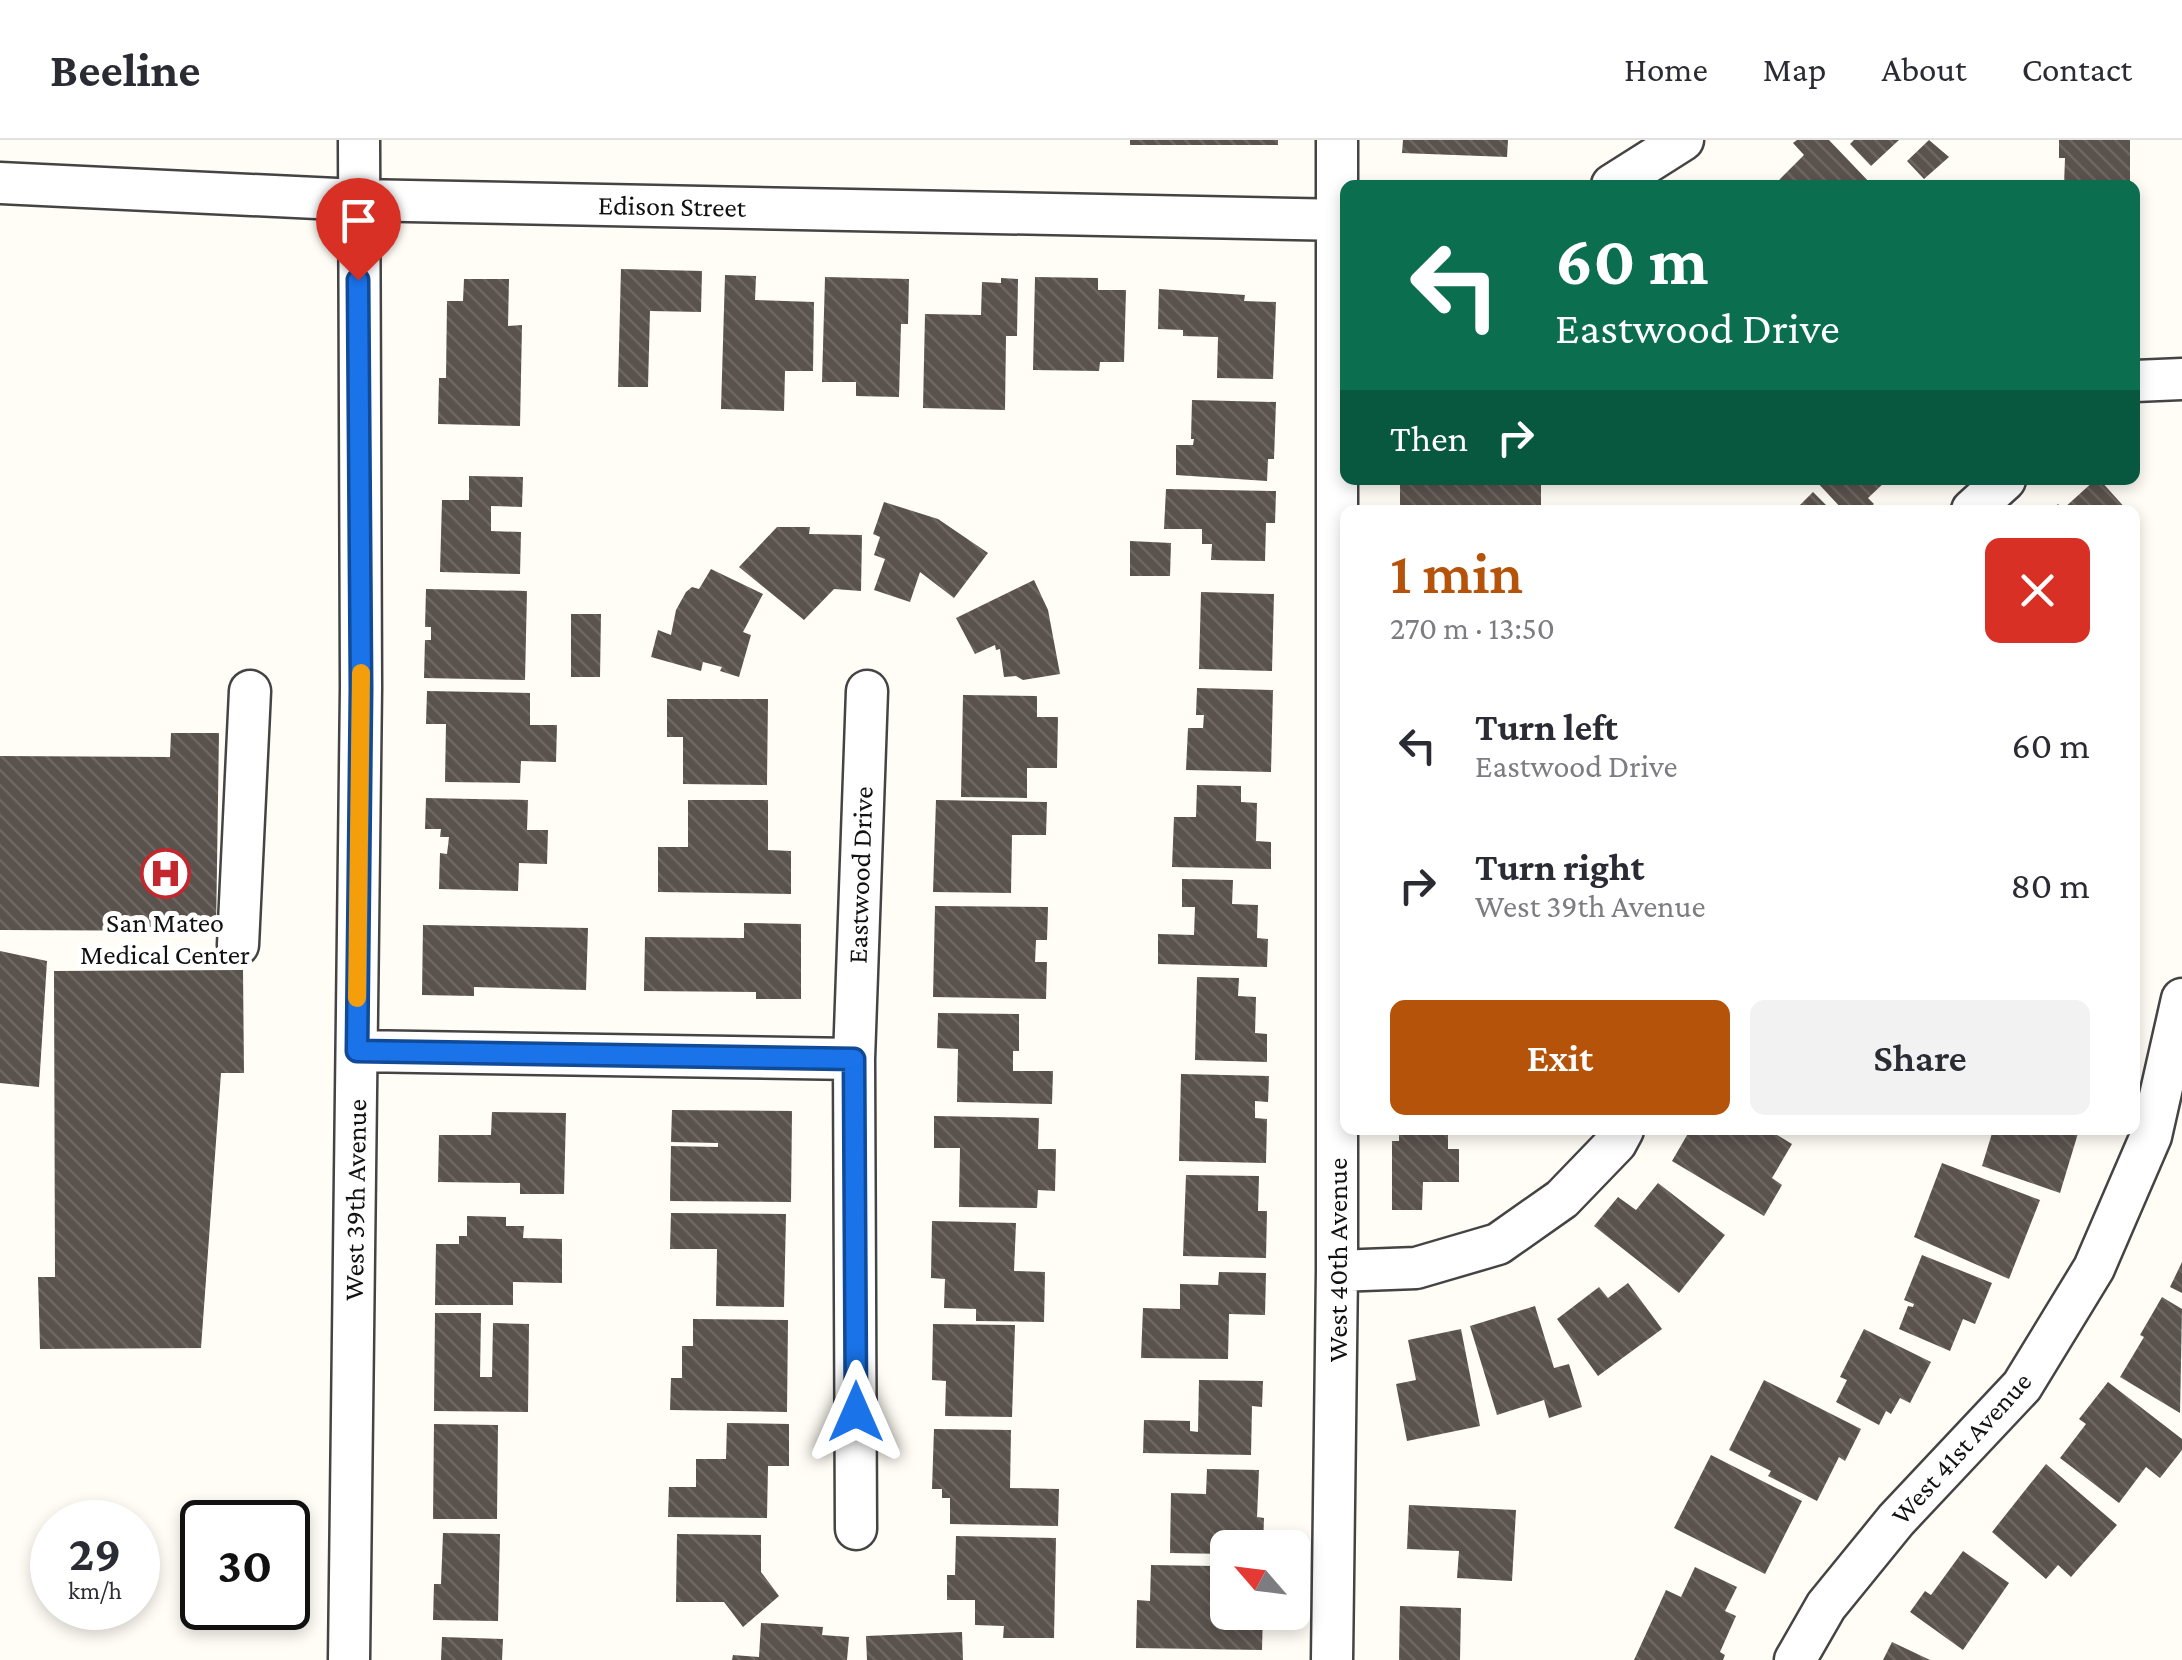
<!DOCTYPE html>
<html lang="en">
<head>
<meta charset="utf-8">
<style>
	body { margin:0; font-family:"Crimson Pro",serif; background:#f2f2f3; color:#2b2b33; height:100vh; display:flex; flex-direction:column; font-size:38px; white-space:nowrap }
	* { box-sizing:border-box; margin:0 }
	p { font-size:32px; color:#7c7c81 }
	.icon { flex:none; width:55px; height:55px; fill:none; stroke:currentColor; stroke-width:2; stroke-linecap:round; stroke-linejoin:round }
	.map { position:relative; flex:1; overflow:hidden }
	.side { position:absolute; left:1340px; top:365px; width:800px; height:630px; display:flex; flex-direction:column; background:#fff; border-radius:15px; box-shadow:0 5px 15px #0003 }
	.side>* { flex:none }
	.guide { position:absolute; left:1340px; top:40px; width:800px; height:305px; border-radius:15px; box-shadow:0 5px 15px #0003; background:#0b6e4f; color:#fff; overflow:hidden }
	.needle { width:65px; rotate:298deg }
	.controls { position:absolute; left:1210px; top:1390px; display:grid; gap:20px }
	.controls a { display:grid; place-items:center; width:100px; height:100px; border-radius:15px; background:#fff; box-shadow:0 5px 15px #0003; font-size:50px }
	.speed { position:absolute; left:30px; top:1360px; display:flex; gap:20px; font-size:50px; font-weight:700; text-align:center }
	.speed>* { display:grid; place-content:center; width:130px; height:130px; border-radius:50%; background:#fff; box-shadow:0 5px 15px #0003; line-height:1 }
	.speed small { font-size:25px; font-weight:400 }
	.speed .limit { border:5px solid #111; border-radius:15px; background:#fff; color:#111 }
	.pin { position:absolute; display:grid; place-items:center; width:85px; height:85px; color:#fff; margin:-102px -42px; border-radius:50% 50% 50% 0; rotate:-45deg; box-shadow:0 0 10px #0007 }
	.pin .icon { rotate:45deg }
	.me { position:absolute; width:110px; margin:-55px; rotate:0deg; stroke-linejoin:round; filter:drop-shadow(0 0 8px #0008) }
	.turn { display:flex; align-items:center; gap:35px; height:210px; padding:0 50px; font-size:45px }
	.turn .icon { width:130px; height:130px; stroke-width:2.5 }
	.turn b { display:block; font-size:70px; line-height:85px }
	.then { display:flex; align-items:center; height:95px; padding:0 50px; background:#0003; gap:20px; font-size:38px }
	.round { display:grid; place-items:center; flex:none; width:105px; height:105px; border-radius:15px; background:#f2f2f3 }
	.overview { display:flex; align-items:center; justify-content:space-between; height:170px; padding:0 50px }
	h1 { font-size:60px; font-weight:600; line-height:75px; color:#b45309 }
	.action { display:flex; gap:20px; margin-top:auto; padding:20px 50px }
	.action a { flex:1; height:115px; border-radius:15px; background:#b45309; color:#fff; font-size:40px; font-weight:600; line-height:115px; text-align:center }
	.action a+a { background:#f2f2f3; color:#2b2b33 }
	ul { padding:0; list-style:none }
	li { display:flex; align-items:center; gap:30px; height:140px; padding:0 50px }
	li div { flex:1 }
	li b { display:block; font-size:38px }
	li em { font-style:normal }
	header { display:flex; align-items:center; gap:60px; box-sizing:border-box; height:140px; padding:0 50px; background:#fff; border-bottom:2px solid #e1e1e2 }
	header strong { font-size:48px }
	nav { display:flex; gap:55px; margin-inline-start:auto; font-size:35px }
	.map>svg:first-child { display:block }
	.building { fill:url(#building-back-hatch) }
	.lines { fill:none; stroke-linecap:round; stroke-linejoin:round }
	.minor-casing { stroke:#444; stroke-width:45 }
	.minor { stroke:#fff; stroke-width:40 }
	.route-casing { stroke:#114b97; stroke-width:25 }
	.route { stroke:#1a73e8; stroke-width:18 }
	.slow { stroke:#f59e0b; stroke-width:18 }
	.labels { text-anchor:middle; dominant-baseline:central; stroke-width:10; stroke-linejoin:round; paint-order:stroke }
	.street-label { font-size:28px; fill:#111; stroke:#fff }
	.poi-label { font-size:28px; fill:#111; stroke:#fff }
</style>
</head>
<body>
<header>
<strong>Beeline</strong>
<nav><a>Home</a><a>Map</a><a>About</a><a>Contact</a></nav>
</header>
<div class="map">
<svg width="2182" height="1520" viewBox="0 0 2182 1520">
	<defs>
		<pattern id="building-back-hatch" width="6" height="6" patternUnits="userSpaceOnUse" patternTransform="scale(2.5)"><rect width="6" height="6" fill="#5a524d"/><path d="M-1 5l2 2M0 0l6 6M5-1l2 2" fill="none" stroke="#6d6662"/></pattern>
	</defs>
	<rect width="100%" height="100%" fill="#fffdf5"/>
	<path class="building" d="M1130,0H1278V5H1130Z
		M1403,0H1508L1507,17L1402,13Z
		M1797,0H1829L1872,45H1774L1804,15L1793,3Z
		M1854,0H1899L1871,26L1850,4Z
		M1929,0L1949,17L1924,39L1907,21Z
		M2059,0H2130V45H2064L2065,18H2059Z
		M621,129L702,131L701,172L650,171L648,247H618Z
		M725,135L756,136L755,160L814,162L813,231H785L784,271L721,269Z
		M825,137L909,139L908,184H901L899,257L856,256V242H822Z
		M1035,137L1098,138V150H1126L1124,222H1100L1099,231L1033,230Z
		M1001,138L1018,139L1017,196H1006L1005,270L923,268L925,174L981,175L982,142L1001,143Z
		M464,139H509L508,186L522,185L520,286L438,284L439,238H446L447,161H463Z
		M1159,149L1245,155L1244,161L1276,162L1273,239L1217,238L1218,197L1183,196V190L1158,189Z
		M1192,260L1276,262L1274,319H1268L1267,341L1176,335V305H1193L1194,299H1191Z
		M469,336L523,337L522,367L491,366V391L521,392L520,434L440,432L442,360H469Z
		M1400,340H1541V370H1400Z
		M1815,340H1887L1868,358L1874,364L1867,370H1843Z
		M2095,340H2100L2127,370H2051L2058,364L2063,369Z
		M1166,349L1276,351L1275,383H1266L1265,421L1211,420L1212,404H1202V389H1164Z
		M1813,352L1831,370H1795Z
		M884,362L938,379L988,413L954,458L920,432L910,462L874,450L885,419L874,415L880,397L873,394Z
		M777,387H810L809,394L862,395L861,451L834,449L804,480L739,427Z
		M1130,401L1171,403L1170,436H1130Z
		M711,429L763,454L743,492L751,495L739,537L720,531L722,527L703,522L701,531L651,517L658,490L671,495L676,470L686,452L692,447L699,449Z
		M1034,440L1048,470L1060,534L1023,540L1016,536L1004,537L1000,509L996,510L995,505L975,514L956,478Z
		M426,449L527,451L525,540L424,538L425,500H431V487H425Z
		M1201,452L1274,454L1272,531L1199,529Z
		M571,474H601L600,537H571Z
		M1197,548L1273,550L1271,632L1186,630L1188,588H1203L1204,575H1196Z
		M427,551L530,553V585H557L556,622L521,621L520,643L445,642L446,584H426Z
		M963,555L1037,556V577H1058L1057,628H1027V658L961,657Z
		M667,559H768L767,645L683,644V597H667Z
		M171,593H219L216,791L0,790V616L170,617Z
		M1197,645L1241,646V662L1257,663L1256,701L1271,702V729L1172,727L1174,677H1196Z
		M426,658L528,660L527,690H548L547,724L519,723L518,751L439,749L440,713L447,714L449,697H440L441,689H425Z
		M688,660H768V710L791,711V754L658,752V707H688Z
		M936,660L1047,662L1046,695H1012L1011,753L933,752Z
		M1182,739L1233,740L1232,764L1258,765L1257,798L1268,799L1267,827L1158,824V794L1194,795L1195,767H1182Z
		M935,766L1048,767L1047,800H1036L1035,822H1047L1046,859L933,857Z
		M744,783L801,784V859H756V852L644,851L645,797L744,798Z
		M423,785L588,788L586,850L474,847V856L422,855Z
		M0,811L47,821L39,947L0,943Z
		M243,830L244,933H221L201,1208L40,1209L38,1137H55L54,831Z
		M1197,837L1239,838L1238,856L1256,857L1255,893L1267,894V922L1195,920Z
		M938,873L1019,874V911H1013V931H1053L1052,964L957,962L958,909L937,908Z
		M1181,934L1269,936L1268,962L1255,961V978L1267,979L1266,1023L1179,1021Z
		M672,970L792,971L791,1062L670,1061L671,1006L718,1007V1003L671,1002Z
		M492,972L566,973L564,1054H520V1043L438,1042L439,995H491Z
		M934,976L1039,978L1038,1009H1056L1055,1051L1038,1050L1037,1068L959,1067L960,1008H934Z
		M1399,990H1448V1009H1459V1042H1423L1422,1070H1392V1001H1399Z
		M1690,990H1769L1792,1004L1772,1038L1782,1045L1764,1076L1672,1021Z
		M1993,990H2079L2060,1053L1982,1026Z
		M1942,1023L2040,1060L2009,1139L1914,1097Z
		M1186,1035L1259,1036L1258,1071H1267L1266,1118L1183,1116Z
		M1658,1043L1725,1095L1679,1153L1594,1086L1618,1057L1636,1070Z
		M671,1073L786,1074L784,1167L716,1166L717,1109H670Z
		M467,1076L506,1077V1086H524L523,1098L562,1099V1143L513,1142V1165H435L436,1104H459V1096H467Z
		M932,1081L1016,1083L1014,1131L1045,1132L1044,1182L976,1181V1169L944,1168L945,1139L931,1138Z
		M1922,1115L1992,1143L1975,1184L1963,1179L1950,1211L1899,1189L1908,1166L1913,1167L1914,1164L1904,1160Z
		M2182,1122V1153L2170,1147Z
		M1219,1132L1266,1133L1265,1175L1229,1174L1228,1219L1141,1218L1143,1168L1180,1169V1144L1218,1145Z
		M1628,1143L1662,1189L1598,1236L1557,1179L1599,1147L1608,1158Z
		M2162,1157L2182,1169L2180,1273L2120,1237L2144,1197L2140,1195Z
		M1535,1166L1554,1228L1569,1224L1582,1267L1549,1278L1544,1260L1497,1275L1470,1186Z
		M435,1173H481L480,1237H492L493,1183L529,1184L528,1272L434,1271Z
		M693,1179L788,1180L787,1272L670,1270L671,1238H682V1206H693Z
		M933,1184L1015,1185L1012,1277L945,1276L946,1241L932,1240Z
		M1461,1189L1480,1286L1407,1301L1396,1244L1416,1240L1408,1200Z
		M1864,1189L1931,1222L1910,1263L1900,1258L1891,1274L1886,1271L1879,1285L1836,1262L1847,1240L1840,1237Z
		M1199,1240L1263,1241L1262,1267L1252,1266L1251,1315L1143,1313L1144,1280L1190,1281V1291L1198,1292Z
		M1764,1240L1861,1289L1845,1321L1839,1317L1817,1361L1768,1336L1771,1331L1729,1310Z
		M2108,1242L2182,1299V1310L2160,1338L2146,1327L2119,1363L2060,1318L2086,1284L2079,1279Z
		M727,1283L789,1284V1326H768L767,1378L668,1377L669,1347H696V1319H726Z
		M434,1284L498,1285L497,1379H433Z
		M934,1289L1011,1290L1010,1348L1059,1349L1058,1386L950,1384V1358H942V1349H932Z
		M1711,1315L1802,1361L1765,1434L1674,1388Z
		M2046,1324L2117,1385L2071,1437L2058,1425L2046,1439L1992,1392Z
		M1207,1329L1259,1330L1257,1377L1264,1378L1263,1408H1228V1414L1170,1413L1171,1353L1206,1354Z
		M1409,1365L1516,1370L1512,1441L1457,1438L1459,1411L1407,1409Z
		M443,1393L500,1394L498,1481L433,1480L434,1444H441Z
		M677,1394L761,1395V1432L779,1456L743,1487L724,1462H676Z
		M956,1396L1056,1398L1054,1498H1003L1004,1486L975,1485V1460H947V1435H955Z
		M1963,1411L2009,1443L1963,1510L1910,1472L1925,1451L1931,1455Z
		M1151,1425L1216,1426V1441H1228V1472H1263L1262,1510L1136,1508L1137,1460L1150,1461Z
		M1695,1427L1737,1447L1725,1471L1736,1476L1720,1512L1725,1515L1723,1520H1634L1666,1450L1681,1457Z
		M1400,1466L1461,1468L1460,1520H1399Z
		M761,1483L823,1487L822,1495L849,1497L847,1520H732L733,1515L759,1517Z
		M962,1492L963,1520H867L866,1496Z
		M442,1497L503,1499L502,1520H441Z
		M1892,1502L1930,1520H1883Z"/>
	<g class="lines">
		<defs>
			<path id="minor" d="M0,43L358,60L1345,80
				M1612,45L1683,0
				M2135,241L2182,239
				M1972,370L2005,340
				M238,805L250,551
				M357,911L854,919
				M1337,1131L1416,1128L1498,1104L1562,1059L1616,1003L1623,990
				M856,1389L854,919L867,551
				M349,1520L361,548L359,0
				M1332,1520L1337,1131V0
				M1795,1520L1826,1466L1896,1380L2022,1246L2094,1128L2151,996L2182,859"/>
		</defs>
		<use href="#minor" class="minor-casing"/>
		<use href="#minor" class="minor"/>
	</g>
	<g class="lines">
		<defs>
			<path id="route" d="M358,140L361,548L357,911L854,919L856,1272"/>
		</defs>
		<use href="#route" class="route-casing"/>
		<use href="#route" class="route"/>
		<path class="slow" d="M357,858L361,533"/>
	</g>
	<defs>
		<symbol id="hospital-ring" viewBox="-11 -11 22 22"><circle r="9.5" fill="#fff" stroke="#c4262e" stroke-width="1.5"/><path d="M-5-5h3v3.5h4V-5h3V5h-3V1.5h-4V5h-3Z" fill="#c4262e"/></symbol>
	</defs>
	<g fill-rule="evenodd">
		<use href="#hospital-ring" x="138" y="706" width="55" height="55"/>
	</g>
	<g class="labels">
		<g class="street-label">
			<text transform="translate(672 66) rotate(1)">Edison Street</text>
			<text transform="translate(860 735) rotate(-88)">Eastwood Drive</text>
			<text transform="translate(355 1060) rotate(-89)">West 39th Avenue</text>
			<text transform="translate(1337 1120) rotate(-90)">West 40th Avenue</text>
			<text transform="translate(1961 1308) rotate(-48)">West 41st Avenue</text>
		</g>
		<g class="poi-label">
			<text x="165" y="782">San Mateo<tspan x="165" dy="32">Medical Center</tspan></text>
		</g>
	</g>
</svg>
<div class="controls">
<a><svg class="needle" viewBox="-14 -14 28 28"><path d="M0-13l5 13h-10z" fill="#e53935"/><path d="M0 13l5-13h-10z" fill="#7c7c81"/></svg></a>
</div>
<div class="speed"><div>29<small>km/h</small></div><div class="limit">30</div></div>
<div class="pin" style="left:358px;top:140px;background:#d93025"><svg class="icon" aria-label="arrive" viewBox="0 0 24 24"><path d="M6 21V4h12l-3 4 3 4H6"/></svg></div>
<svg class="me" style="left:856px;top:1272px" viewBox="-20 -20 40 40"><path d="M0-17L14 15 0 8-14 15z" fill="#1a73e8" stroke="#fff" stroke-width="4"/></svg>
<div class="guide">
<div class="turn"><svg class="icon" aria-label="left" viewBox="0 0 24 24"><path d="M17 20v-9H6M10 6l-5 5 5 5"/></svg><div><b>60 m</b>Eastwood Drive</div></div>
<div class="then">Then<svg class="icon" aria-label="right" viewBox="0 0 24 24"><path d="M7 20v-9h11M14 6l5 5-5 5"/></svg></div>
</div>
<section class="side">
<div class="overview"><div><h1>1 min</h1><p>270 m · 13:50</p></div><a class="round" style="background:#d93025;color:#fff"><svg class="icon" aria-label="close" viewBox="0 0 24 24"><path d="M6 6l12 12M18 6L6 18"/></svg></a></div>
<ul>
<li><svg class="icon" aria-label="left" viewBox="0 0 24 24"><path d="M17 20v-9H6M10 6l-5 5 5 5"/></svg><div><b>Turn left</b><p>Eastwood Drive</p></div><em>60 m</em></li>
<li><svg class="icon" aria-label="right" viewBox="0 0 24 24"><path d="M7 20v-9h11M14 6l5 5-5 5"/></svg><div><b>Turn right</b><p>West 39th Avenue</p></div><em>80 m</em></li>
</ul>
<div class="action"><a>Exit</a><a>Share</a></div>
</section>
</div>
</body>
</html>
